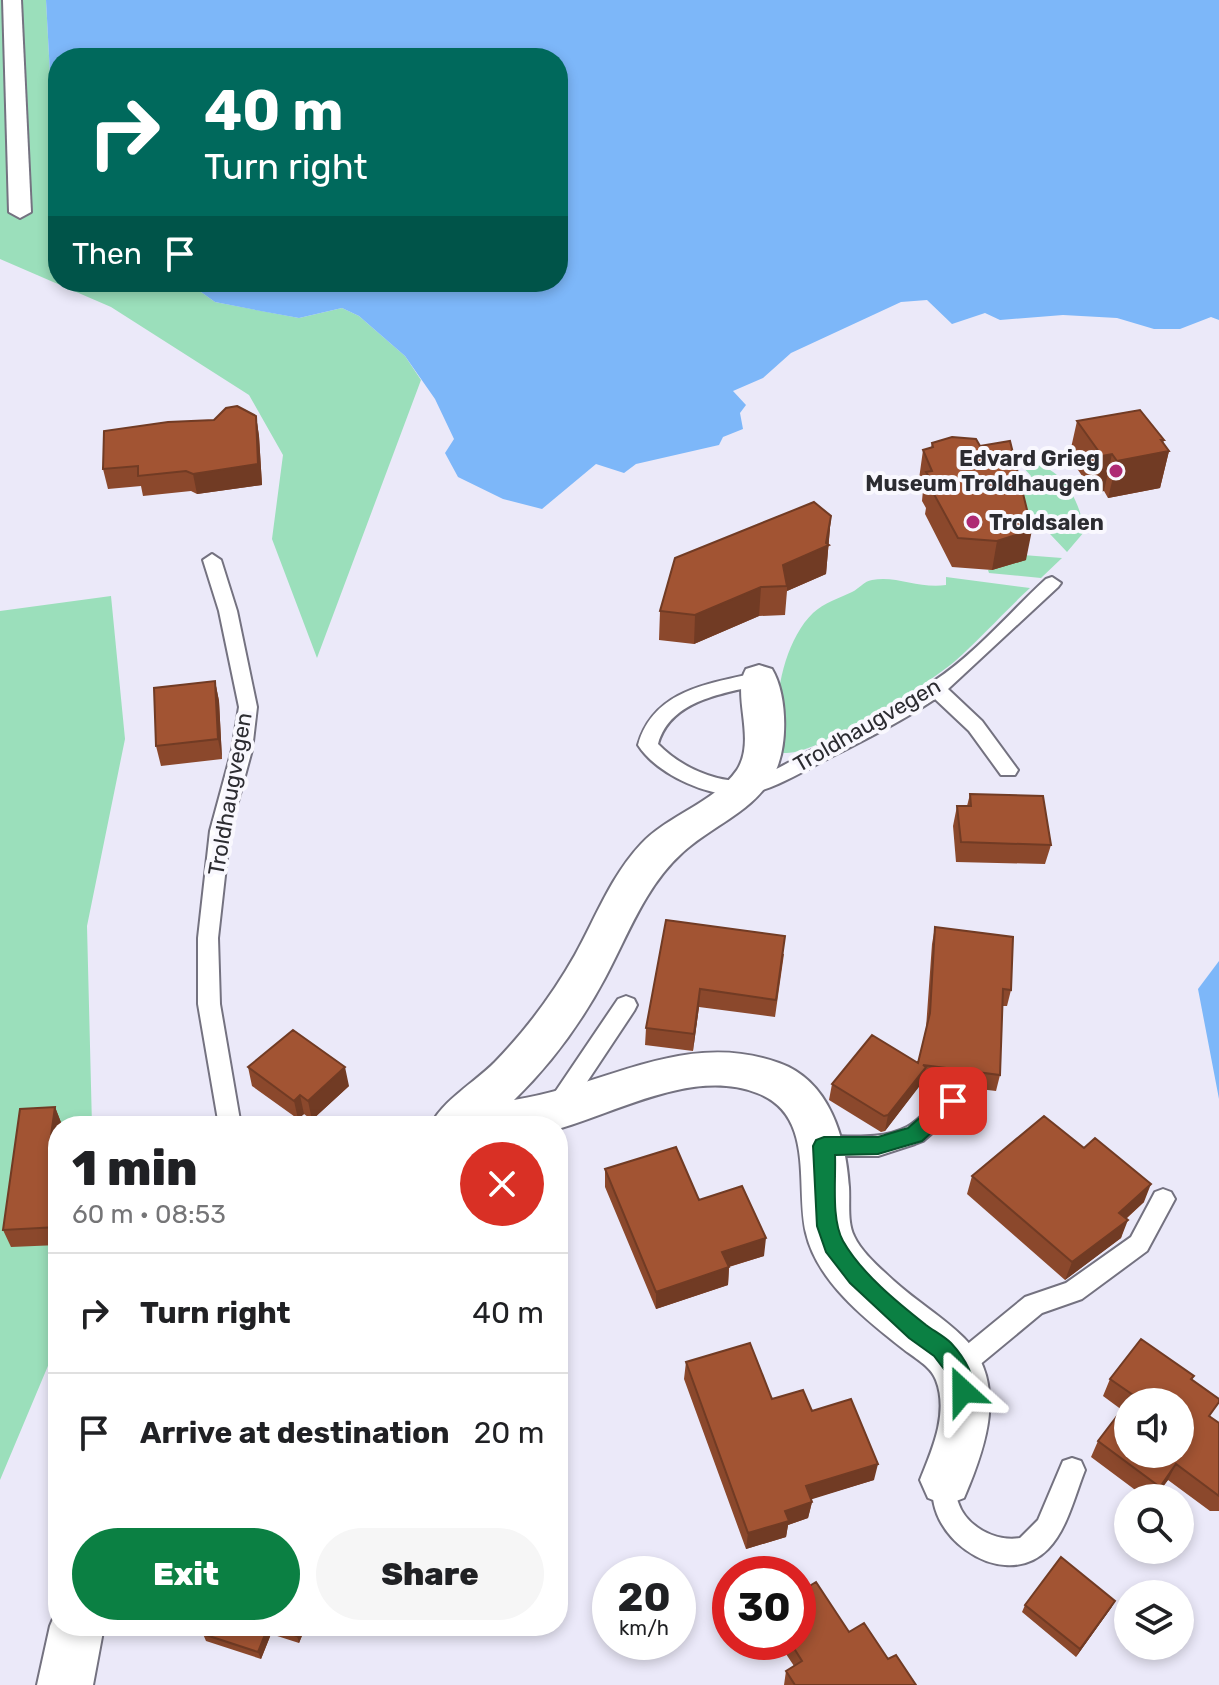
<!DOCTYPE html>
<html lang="en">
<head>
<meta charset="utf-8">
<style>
	body { margin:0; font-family:Rubik,sans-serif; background:#f6f6f6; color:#202124; height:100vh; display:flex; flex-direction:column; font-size:30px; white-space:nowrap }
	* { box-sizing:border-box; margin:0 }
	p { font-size:26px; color:#757577 }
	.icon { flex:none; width:44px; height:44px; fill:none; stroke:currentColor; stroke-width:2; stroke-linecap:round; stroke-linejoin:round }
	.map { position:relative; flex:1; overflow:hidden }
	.drawer { position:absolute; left:48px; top:1116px; width:520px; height:520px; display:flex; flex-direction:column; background:#fff; border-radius:32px; box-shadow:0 4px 12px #0003 }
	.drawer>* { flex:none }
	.guide { position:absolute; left:48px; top:48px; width:520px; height:244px; border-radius:32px; box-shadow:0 4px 12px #0003; background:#00695c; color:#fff; overflow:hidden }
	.fabs { position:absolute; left:1114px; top:1388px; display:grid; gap:16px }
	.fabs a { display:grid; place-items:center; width:80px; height:80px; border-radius:50%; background:#fff; box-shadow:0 4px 12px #0003; font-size:40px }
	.speed { position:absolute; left:592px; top:1556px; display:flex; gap:16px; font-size:40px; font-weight:700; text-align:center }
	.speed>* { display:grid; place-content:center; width:104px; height:104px; border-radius:50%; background:#fff; box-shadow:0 4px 12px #0003; line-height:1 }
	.speed small { font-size:20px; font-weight:400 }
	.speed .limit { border:12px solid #d22; background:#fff; color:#111 }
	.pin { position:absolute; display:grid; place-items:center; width:68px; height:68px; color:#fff; margin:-34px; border-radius:16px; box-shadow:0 4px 12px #0006 }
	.me { position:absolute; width:88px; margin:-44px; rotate:336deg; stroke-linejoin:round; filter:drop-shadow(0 0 6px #0008) }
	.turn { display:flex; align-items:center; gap:28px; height:168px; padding:0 24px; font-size:36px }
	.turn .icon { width:104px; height:104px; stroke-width:2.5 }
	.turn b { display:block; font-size:56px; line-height:68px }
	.then { display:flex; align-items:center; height:76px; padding:0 24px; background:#0003; gap:16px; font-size:30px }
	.round { display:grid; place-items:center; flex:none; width:84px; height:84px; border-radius:42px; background:#f6f6f6 }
	.head { display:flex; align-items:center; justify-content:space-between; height:136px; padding:0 24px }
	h1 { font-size:48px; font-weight:800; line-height:60px }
	.button { display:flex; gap:16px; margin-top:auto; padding:16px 24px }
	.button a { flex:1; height:92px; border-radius:48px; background:#0b8043; color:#fff; font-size:32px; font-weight:800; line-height:92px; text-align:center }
	.button a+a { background:#f6f6f6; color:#202124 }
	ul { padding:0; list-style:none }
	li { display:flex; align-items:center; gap:24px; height:120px; padding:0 24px; border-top:2px solid #e0e0e0 }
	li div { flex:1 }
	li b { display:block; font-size:30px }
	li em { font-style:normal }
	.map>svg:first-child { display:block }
	.green { fill:#9bdfbb }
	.water { fill:#7db7f9 }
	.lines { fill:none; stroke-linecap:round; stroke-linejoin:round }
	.service-casing { stroke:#747280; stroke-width:4 }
	.pedestrian-casing { stroke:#747280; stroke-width:4 }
	.minor-casing { stroke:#747280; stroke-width:4 }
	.service { fill:#fff; fill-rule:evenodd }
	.pedestrian { fill:#fff; fill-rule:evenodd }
	.minor { fill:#fff; fill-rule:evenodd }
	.wall { fill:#8b482c }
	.shaded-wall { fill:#713b24 }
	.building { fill:#a25433; stroke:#713b24; stroke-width:2; fill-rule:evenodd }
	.route { fill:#0b8043; stroke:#07532c; stroke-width:2 }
	.poi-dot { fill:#ae2a73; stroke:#f9f8fe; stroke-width:3 }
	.labels { text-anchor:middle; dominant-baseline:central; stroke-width:8; stroke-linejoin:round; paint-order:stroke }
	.poi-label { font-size:22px; font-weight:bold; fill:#2c2c31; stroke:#f9f8fe; text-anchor:end }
	.street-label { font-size:22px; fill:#2c2c31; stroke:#f9f8fe }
</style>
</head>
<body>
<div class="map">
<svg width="1219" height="1685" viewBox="0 0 1219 1685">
	<rect width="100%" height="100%" fill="#ebe9f9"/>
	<path class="green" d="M0,0H46L58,223V282H187L215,302L299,318L342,308L359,316L405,356L421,380L317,658L272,539L283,455L249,395L111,307L0,259Z
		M1028,464C1062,464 1081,502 1084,532L1067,552L1018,500L1025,494L1013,479L1031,476L1022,466Z
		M1023,555L1062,558L1041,578L989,573L988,570L1024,560Z
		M946,577L1030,588C1004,612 980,639 954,662C929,683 807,763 780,752C771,711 781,644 813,613C824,603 839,598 852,592C860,588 864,581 872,580C896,575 919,589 946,585Z
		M111,596L125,739L87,926L92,1126H58V1342L0,1480V611Z"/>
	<path class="water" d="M46,0H1219V320L1211,317L1180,329H1154L1117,318L1063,315L1000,320L985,313L952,324L927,300L901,302L791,353L763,378L733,391L746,405L740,413L743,429L723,437L719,445L636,464L624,473L596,464L542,509L503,499L458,477L445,453L454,439L435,399L405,356L359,316L342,308L299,318L266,312L215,302L187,282H558V58H58V223Z
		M1219,961V1099L1198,989Z"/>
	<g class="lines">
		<defs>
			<path id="service" d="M212,554L221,560L237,611L257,707L252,750L230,831L218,938L220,1004L241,1126H219L198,1004V938L210,831L232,750L239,707L219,611L203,560Z
				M1052,577L1061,583L1058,587L948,689L982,721L1018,770L1015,775H1001L969,731L935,699C899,723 860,742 821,762C798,774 774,789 747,794C713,800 657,775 638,745C654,689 709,684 759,672L768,678L766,683C726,694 671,698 658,744C678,765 716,784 745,780C769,776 791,760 812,750C853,729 895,707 934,681C975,654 1009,613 1046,579Z
				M626,996L634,999L637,1005L634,1011L565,1115L557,1117L549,1115L546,1108L549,1101L618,999Z
				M953,1092L961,1094L964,1101L961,1108L923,1141L915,1144L878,1156H824L816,1153L813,1146L816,1139L824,1136C851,1136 882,1140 907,1127C924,1118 934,1098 953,1092Z
				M1163,1189L1171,1192L1175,1199L1147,1251L1082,1299L1042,1313L966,1376L957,1380L948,1376L945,1368L948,1360L1025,1297L1066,1283L1131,1237L1155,1192Z
				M1072,1458L1081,1461L1085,1470C1075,1495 1067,1530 1048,1549C1001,1597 912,1529 937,1471L946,1468L955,1471C960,1482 954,1492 958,1502C966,1527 996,1542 1020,1538L1038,1520L1063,1461Z"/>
			<path id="pedestrian" d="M3,0H21L31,212L20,218L9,212Z"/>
			<path id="minor" d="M759,665L772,669C787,694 788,743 776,770C756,812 713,824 681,854C645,887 628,935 605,978C581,1023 551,1064 514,1100C606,1086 685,1029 779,1063C830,1081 846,1139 849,1187C850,1202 847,1222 854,1236C862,1253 880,1268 894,1281C916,1301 943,1317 964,1338C1009,1383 985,1449 964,1498L946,1505L928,1498L920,1480C932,1450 949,1413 936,1380C931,1366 913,1357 902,1348C865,1319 817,1281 806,1233C795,1187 816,1115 757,1093C694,1068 618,1112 558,1129V1126H430C443,1100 474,1083 495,1062C526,1030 553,994 575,955C596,917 611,876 641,844C668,815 714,803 737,770C757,739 731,695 746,669Z
				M58,1607V1626H104L93,1685H37L50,1626Z"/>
		</defs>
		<use href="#service" class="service-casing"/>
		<use href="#pedestrian" class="pedestrian-casing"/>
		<use href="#minor" class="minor-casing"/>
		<use href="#service" class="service"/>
		<use href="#pedestrian" class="pedestrian"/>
		<use href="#minor" class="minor"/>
	</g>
	<path class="wall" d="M256,416L259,436L262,485L197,494L191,491L143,496L141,486L108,489L103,469L214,420Z
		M1077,421L1163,443L1169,451L1160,488L1108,498L1104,491L1094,493L1069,457Z
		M932,443L1026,560L992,570L952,567L925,514L926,508L922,501L923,490L919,479L923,450L931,448Z
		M831,516L826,574L787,591L785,615L759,616L694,644L659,640L660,611Z
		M215,681L219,701L222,759L161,766L156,746Z
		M970,794L1051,845L1045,864L956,862L953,826L957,806H967Z
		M666,920L784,954L775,1017L699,1007L693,1051L645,1045L646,1028Z
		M935,927L1011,990L1007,1006H1002L1000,1075L996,1091L922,1082L885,1131L881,1132L829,1100L832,1084L918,1063L926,1028L932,944Z
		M248,1067L349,1086L312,1120L304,1114L298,1119L252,1086Z
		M55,1107L62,1125V1126H58V1245L11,1247L3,1230L20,1109Z
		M605,1169L699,1200L764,1256L729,1267L728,1285L656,1309L605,1187Z
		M972,1176L1144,1202L1126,1219L1121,1238L1065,1280L967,1194Z
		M686,1362L772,1399L812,1411L874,1480L810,1499L812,1502L808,1518L788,1525L786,1537L746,1549L684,1379Z
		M1194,1376L1192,1380L1211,1417L1219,1423V1511H1210L1168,1480L1155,1498H1146L1091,1457L1098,1441L1122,1410L1103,1396L1110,1379Z
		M1115,1601L1111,1608L1076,1657L1022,1612L1025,1605Z
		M206,1626H306L299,1643L271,1634L261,1659L206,1641L203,1634Z
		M849,1632L888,1659L916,1685H784L786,1671L794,1666L778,1642H798Z"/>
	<path class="shaded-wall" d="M256,416L259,436L262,485L197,494L193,474Z
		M1164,440L1160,453L1169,451L1160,488L1108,498L1117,461Z
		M1112,454L1104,491L1094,493L1102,456Z
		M831,516L826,574L787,591V586L783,565Z
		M1032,530L1026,560L992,570L997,541Z
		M761,587L759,616L694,644L695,615Z
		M215,681L219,701L222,759L218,739Z
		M700,989L699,1007L693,1051L694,1034Z
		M345,1067L349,1086L312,1120L308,1101Z
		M926,1067L922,1083L885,1131L888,1115Z
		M300,1095L304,1114L298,1119L294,1101Z
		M55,1107L62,1125V1126H58V1161L50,1143Z
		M1151,1184L1144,1202L1112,1231L1119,1213Z
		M1128,1220L1121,1238L1065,1280L1072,1262Z
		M766,1238L764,1256L721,1269L722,1252Z
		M729,1267L728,1285L656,1309V1292Z
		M878,1464L874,1480L803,1502L806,1486Z
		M1176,1464L1168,1480L1154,1498L1160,1487Z
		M812,1502L808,1518L788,1525L786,1537L746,1549L748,1533L785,1511Z
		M1115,1601L1111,1608L1076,1657L1080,1649Z
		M301,1626H306L299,1643L297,1636Z
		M268,1627L271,1634L261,1659L258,1652Z"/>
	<path class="building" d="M237,406L256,416L258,464L193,474L186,471L138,476V466L103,469L104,431L168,422L214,420L226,408Z
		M1140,410L1164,440H1161L1169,451L1117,461L1112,454L1102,456L1077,421Z
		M952,437L976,439L980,446L1010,441L1032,530L997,541L958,538L929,485L934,484L926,472L932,471L923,450L933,447L932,443Z
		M814,502L831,516L826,543L829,545L783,565L787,586L761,587L695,615L660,611L675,558Z
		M215,681L218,739L156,746L154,688Z
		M970,794L1043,796L1051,845L961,842L957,806H971Z
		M666,920L785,936L776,1000L700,989L694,1034L646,1028Z
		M935,927L1013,937L1011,990L1003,989L1000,1075L923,1065L926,1067L888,1115L884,1116L832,1084L872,1035L918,1063L930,1013Z
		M293,1030L345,1067L308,1101L300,1095L294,1101L248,1067Z
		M55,1107L50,1143H58V1227L3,1230L20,1109Z
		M1044,1116L1084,1148L1095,1138L1151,1184L1119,1213L1128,1220L1072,1262L972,1176Z
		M676,1147L699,1200L742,1186L766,1238L722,1252L729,1267L656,1292L605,1169Z
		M1141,1339L1194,1376L1191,1379L1219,1399V1402L1209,1416L1219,1423V1496L1176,1464L1160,1487L1098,1441L1133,1395L1110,1379ZM1128,1402H1180V1454H1128Z
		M750,1343L772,1399L803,1390L812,1411L851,1399L878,1464L806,1486L812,1502L785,1511L789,1521L748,1533L686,1362Z
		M1061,1557L1115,1601L1080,1649L1025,1605Z
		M816,1582L849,1632L864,1623L888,1659L896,1655L916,1685H795L786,1671L802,1661L790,1642H798V1593Z
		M206,1626H301L297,1636L268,1627L258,1652L203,1634Z"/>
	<path class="route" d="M953,1092L960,1095L963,1101L960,1107L922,1141L878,1154L835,1155C836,1180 831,1219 843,1241C861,1273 898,1303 926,1325C934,1331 944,1336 951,1343C964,1357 979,1380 971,1398L963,1401L955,1398L947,1373L934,1356L909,1338L850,1283L826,1252L817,1226L813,1146L816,1140L824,1137H878L908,1128L946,1095Z"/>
	<g class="poi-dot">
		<circle cx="1116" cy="471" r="8"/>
		<circle cx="973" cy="522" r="8"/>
	</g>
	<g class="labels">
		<g class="poi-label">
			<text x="1100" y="458">Edvard Grieg<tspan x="1100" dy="25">Museum Troldhaugen</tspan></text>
			<text x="989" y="522" text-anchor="start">Troldsalen</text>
		</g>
		<g class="street-label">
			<text transform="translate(867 725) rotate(-30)">Troldhaugvegen</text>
			<text transform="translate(230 794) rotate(-80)">Troldhaugvegen</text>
		</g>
	</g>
</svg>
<div class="fabs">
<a><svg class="icon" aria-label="sound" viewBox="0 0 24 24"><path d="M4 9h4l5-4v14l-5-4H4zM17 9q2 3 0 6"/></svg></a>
<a><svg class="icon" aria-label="search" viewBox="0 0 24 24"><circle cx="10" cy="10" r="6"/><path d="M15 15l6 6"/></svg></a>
<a><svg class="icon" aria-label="layers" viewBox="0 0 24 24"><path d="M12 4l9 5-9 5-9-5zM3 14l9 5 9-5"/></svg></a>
</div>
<div class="speed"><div>20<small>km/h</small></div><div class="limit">30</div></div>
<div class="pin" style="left:953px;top:1101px;background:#d93025"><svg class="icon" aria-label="arrive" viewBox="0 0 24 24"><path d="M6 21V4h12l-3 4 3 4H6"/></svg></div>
<svg class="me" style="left:963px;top:1391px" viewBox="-20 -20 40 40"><path d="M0-17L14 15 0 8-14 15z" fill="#0b8043" stroke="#fff" stroke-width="4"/></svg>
<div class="guide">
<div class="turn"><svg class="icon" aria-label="right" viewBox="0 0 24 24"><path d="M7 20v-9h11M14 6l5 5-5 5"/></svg><div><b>40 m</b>Turn right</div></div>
<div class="then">Then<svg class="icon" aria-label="arrive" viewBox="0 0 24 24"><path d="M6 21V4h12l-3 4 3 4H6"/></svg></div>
</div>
<section class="drawer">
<div class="head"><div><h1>1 min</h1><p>60 m · 08:53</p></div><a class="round" style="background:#d93025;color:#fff"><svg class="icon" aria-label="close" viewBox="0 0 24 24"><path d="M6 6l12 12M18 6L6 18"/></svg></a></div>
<ul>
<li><svg class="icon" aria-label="right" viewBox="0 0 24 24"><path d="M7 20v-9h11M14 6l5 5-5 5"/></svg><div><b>Turn right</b></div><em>40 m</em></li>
<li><svg class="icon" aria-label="arrive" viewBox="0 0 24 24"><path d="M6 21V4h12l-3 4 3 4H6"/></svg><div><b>Arrive at destination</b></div><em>20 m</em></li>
</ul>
<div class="button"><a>Exit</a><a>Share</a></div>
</section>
</div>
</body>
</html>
